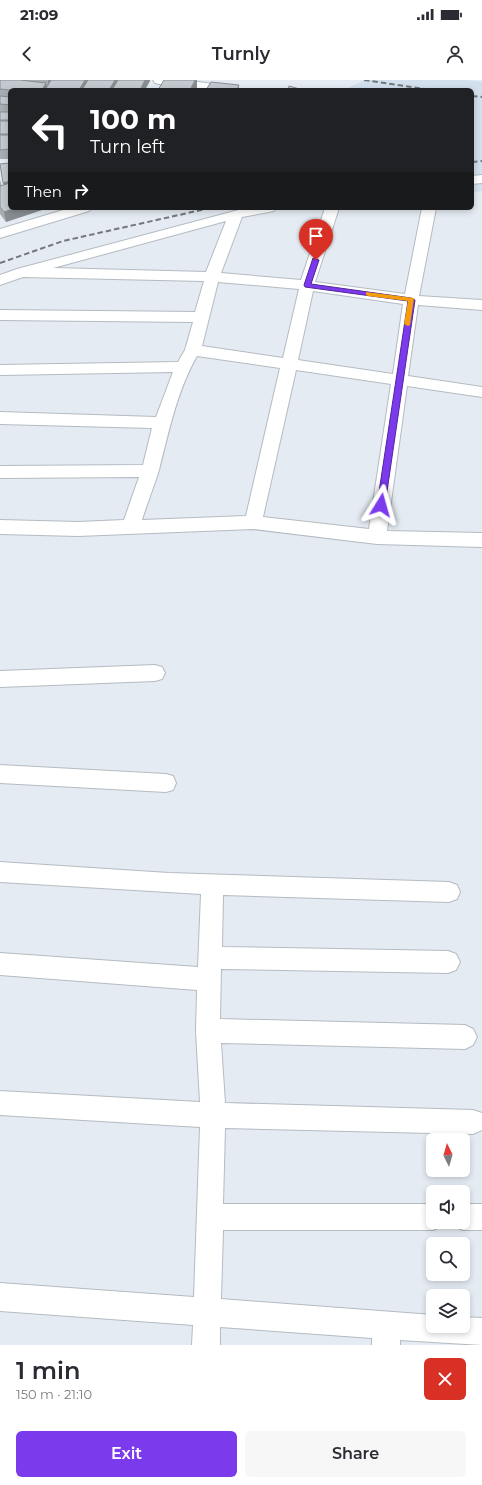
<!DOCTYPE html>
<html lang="en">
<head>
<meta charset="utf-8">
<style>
	body { margin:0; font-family:Montserrat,sans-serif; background:#f7f7f7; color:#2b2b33; height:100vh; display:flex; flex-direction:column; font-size:15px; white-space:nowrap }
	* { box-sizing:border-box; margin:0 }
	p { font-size:13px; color:#7c7c81 }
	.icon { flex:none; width:22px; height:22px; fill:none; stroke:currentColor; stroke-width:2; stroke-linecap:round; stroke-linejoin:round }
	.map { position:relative; height:1265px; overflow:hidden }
	.drawer { display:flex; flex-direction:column; background:#fff; flex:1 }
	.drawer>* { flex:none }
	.guide { position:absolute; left:8px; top:8px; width:466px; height:122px; border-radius:6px; box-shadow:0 2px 6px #0003; background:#202124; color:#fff; overflow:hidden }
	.needle { width:26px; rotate:355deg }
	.controls { position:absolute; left:426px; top:1053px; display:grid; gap:8px }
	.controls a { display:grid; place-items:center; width:44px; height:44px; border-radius:6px; background:#fff; box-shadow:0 2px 6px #0003; font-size:20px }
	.pin { position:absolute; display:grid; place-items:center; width:34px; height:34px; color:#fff; margin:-41px -17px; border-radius:50% 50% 50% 0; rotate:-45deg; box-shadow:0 0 4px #0007 }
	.pin .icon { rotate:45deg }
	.me { position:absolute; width:44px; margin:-22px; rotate:8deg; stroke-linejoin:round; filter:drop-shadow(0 0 3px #0008) }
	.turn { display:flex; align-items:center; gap:14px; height:84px; padding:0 16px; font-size:18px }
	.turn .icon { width:52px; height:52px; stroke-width:2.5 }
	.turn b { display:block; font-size:28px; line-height:34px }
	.then { display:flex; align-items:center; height:38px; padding:0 16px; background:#0003; gap:8px; font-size:15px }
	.round { display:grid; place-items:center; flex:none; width:42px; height:42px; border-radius:6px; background:#f7f7f7 }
	.headline { display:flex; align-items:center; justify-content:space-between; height:68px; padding:0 16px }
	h1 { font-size:24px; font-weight:600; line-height:30px }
	.button { display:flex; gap:8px; margin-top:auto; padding:8px 16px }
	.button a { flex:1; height:46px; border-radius:6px; background:#7c3aed; color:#fff; font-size:16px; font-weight:600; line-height:46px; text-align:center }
	.button a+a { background:#f7f7f7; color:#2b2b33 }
	.status { display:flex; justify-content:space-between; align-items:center; height:28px; padding:0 20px; background:#fff; direction:ltr }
	.status svg { height:11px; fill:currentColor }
	header { display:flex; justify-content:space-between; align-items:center; height:52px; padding:0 16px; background:#fff; font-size:18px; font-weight:600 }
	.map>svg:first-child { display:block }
	.built { fill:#d2dfec }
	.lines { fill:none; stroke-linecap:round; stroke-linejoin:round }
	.minor-casing { stroke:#b4bbc1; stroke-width:2 }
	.minor { fill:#fff; fill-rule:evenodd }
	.rail { stroke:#73787c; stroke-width:2; stroke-dasharray:5.5 3; stroke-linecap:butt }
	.wall { fill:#a7adb2 }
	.shaded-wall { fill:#888d91 }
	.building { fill:#c2c9cf; stroke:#888d91 }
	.route { fill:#7c3aed; stroke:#51269a }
	.slow { fill:#f59e0b }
</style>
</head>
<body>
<div class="status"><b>21:09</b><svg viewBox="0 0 49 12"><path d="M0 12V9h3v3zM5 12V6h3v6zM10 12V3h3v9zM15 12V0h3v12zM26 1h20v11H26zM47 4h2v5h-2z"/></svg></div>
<header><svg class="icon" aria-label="back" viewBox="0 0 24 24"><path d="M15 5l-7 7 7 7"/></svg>Turnly<svg class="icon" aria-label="person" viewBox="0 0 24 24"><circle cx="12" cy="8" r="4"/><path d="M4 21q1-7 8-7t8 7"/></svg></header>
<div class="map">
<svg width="482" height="1265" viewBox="0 0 482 1265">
	<rect width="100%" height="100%" fill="#e4ebf2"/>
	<path class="built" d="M365,0H464L482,2V111L472,113V10H344Z"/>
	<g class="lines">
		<defs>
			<path id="minor" d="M153,0H184L227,6L231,7L233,10H202L159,4L155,3Z
				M482,95V103L472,104V96Z
				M70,128H91L89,131L0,158V149Z
				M246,128H276L274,131L242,137L221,193L301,200L325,128H339L315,202L405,214L422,128H436L419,216L482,220V230L418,225L408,296L482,307V317L407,306L387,451L482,453V467L377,464L253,449L78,456L0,454V440L78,442L124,440L139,397L0,398V386L143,385L152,348L0,344V332L156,337L173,292L0,295V285L178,282L185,270L193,242L0,240V230L195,232L204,201L23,197L0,205V195L17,189ZM226,141L206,192L53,188ZM218,202L299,209L283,278L202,266ZM313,211L403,224L393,294L298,280ZM197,276L280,288L246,436L142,440C147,423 154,407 159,390C169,351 177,311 197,276ZM296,290L391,304L369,449L263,437Z
				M155,585L162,587L165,593L162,599L155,601L0,607V591Z
				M0,685L166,694L173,696L176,703L173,710L166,712L0,703Z
				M0,782L169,793L449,802L457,805L460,812L457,819L449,822L223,815L222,867L448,871L456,874L460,882L456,890L448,893L221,889L220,939L465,945L473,949L477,957L473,965L465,969L221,963L225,1023L473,1030L482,1033V1050L473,1054L225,1048L223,1124H433V1142H444L442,1146L433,1150H223L221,1219L433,1235V1246H463V1237L482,1238V1265L400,1260V1265H372V1258L220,1247V1265H192L193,1245L0,1231V1203L194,1217L200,1047L0,1035V1011L200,1022L196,951L197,910L0,895V873L198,887L201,814L0,802Z
				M463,1124H482V1150H463L454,1146L452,1142H463Z"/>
		</defs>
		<use href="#minor" class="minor-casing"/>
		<use href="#minor" class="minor"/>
		<path class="rail" d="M364,0L432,10
			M472,16L482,17
			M472,82L482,81
			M0,183L63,161L210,128"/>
	</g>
	<path class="wall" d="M0,0H150V1L10,10V79H0Z
		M0,100L2,106L3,105L42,130L6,142L0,134Z"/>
	<path class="shaded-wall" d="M48,0H56L49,10Z
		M85,0H92L86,10H79Z
		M115,0H121L115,10H109Z
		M145,0H150V1L145,10H140Z
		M195,0H197V8L196,10H190Z
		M46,3L48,10H42Z
		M239,5V10H237Z
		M10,101V112L5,113L3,103Z
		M16,128H42V130L6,142L4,132Z"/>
	<path class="building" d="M0,0H20L46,3L42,10H10L0,9Z
		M51,0H85L79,10H45Z
		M88,0H115L109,10H82Z
		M118,0H145L140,10H112Z
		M164,0H195L190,10H158Z
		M211,2L239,5L237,10H206Z
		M289,6L303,10H288Z
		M0,16L10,17V25L0,24Z
		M0,32H10V40H0Z
		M0,41H10V54H0Z
		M0,55H10V69L0,70Z
		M10,83V101L3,103L0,84Z
		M10,103V128H16L4,132L0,127V106Z"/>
	<path class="route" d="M313,178L319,180L311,204L411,218L415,220L385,425L381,428L377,425L408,221L305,207L304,205Z"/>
	<path class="slow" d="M366,212L414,218L410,245L408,246L404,244L408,221L368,216L366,215Z"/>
</svg>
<div class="controls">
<a><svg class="needle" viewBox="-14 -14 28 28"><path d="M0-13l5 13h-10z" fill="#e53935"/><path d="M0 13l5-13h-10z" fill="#7c7c81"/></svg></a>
<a><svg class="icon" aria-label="sound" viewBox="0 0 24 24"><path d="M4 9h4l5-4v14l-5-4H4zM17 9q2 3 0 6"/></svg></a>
<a><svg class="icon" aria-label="search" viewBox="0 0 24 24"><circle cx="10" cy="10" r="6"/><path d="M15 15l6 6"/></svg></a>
<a><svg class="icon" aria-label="layers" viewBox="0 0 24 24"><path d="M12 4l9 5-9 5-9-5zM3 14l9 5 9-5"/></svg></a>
</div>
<div class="pin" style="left:316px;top:180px;background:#d93025"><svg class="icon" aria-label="arrive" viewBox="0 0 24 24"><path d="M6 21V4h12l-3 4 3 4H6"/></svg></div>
<svg class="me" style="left:381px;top:425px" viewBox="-20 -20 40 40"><path d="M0-17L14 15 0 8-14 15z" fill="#7c3aed" stroke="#fff" stroke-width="4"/></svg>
<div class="guide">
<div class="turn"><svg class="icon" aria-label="left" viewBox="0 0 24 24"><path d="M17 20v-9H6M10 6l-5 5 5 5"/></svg><div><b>100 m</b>Turn left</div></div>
<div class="then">Then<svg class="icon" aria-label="right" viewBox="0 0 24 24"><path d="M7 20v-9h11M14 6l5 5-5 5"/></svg></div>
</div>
</div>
<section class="drawer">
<div class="headline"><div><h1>1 min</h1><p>150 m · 21:10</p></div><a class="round" style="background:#d93025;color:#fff"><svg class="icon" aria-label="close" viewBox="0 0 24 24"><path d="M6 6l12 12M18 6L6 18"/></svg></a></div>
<div class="button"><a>Exit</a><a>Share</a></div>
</section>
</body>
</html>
